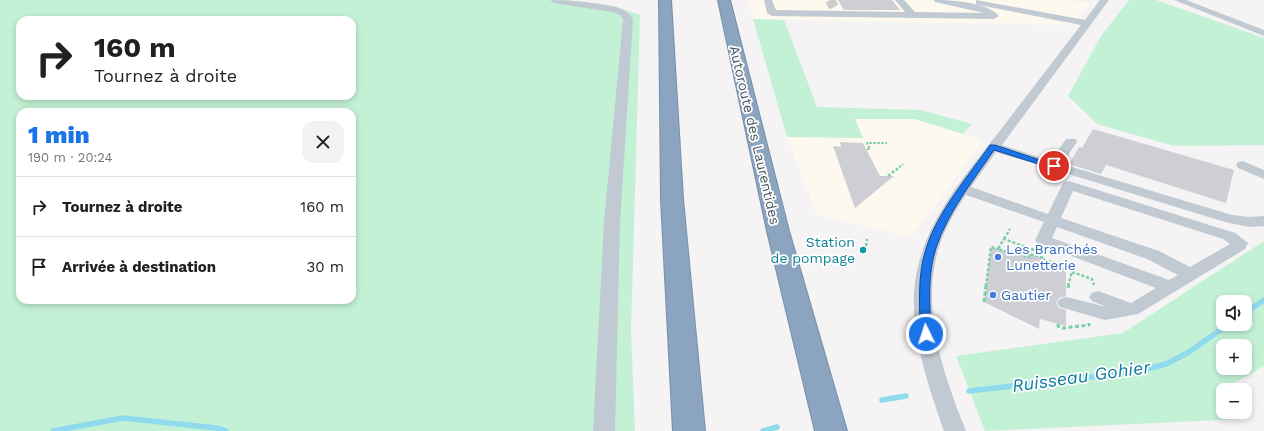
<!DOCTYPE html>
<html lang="fr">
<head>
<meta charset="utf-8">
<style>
	body { margin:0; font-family:"Work Sans",sans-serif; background:#f2f2f2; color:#202124; height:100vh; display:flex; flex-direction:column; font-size:15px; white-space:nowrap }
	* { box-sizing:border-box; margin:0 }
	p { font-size:13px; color:#757577 }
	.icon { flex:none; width:22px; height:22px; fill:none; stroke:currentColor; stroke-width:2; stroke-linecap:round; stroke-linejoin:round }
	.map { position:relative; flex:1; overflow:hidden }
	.sheet { position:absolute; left:16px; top:108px; width:340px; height:196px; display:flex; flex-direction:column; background:#fff; border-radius:12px; box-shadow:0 2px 6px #0003 }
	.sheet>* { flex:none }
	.top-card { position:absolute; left:16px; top:16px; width:340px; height:84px; border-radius:12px; box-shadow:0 2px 6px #0003; background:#fff; color:#202124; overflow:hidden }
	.fabs { position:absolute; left:1216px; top:295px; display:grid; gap:8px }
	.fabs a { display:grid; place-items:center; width:36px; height:36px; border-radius:8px; background:#fff; box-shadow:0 2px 6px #0003; font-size:20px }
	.pin { position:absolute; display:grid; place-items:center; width:34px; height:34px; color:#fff; margin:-17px; border:2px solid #fff; border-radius:50%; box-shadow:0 1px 4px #0007 }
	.me { position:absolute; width:44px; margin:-22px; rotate:356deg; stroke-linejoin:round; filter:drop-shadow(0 0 3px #0008) }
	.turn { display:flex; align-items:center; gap:14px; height:84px; padding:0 12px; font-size:18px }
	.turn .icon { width:52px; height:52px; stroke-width:2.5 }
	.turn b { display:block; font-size:28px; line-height:34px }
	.round { display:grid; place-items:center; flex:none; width:42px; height:42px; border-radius:12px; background:#f2f2f2 }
	.summary { display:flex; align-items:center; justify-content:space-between; height:68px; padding:0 12px }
	h1 { font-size:24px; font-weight:800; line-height:30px; color:#1a73e8 }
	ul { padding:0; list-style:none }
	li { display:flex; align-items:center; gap:12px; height:60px; padding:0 12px; border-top:1px solid #e0e0e0 }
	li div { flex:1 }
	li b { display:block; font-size:15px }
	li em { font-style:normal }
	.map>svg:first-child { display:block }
	.commercial { fill:#fdf9ef }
	.green { fill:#c3f1d5; fill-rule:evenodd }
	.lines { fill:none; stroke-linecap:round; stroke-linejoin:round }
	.stream { stroke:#90daee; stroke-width:5.5 }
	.building { fill:#cdcfd5 }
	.minor-tunnel { stroke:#caccce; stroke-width:10; stroke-dasharray:10 5; stroke-linecap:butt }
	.highway-casing { stroke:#7690ad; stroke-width:2 }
	.path-far2 { stroke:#7ad0a6; stroke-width:2; stroke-dasharray:2.5 1.5; stroke-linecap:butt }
	.path-far1 { stroke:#7ad0a6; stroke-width:2.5; stroke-dasharray:3 2; stroke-linecap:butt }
	.path { stroke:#7ad0a6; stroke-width:3; stroke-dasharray:4 2.5; stroke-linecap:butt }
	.minor { fill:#c1cad2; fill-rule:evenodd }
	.highway { fill:#8ba5c1; fill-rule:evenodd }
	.route { fill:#1a73e8; stroke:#114b97 }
	.culture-dot { fill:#0f9aa8; stroke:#fff; stroke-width:1.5 }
	.shop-dot { fill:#3f7fe0; stroke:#fff; stroke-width:1.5 }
	.labels { text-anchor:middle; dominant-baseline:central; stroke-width:3.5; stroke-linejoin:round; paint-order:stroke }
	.street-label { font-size:14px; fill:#4a5661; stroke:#fff }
	.culture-label { font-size:14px; fill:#0d838f; stroke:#fff; text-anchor:end }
	.shop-label { font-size:14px; fill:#366cbe; stroke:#fff; text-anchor:start }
	.near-water-label { font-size:18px; font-style:italic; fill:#0c7c9b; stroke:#fff }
</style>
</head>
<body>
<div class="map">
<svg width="1264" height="431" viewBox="0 0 1264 431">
	<rect width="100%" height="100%" fill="#f5f3f3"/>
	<path class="commercial" d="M748,0H1066L1089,3L1073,25L753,19Z
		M854,119H915L982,140L941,199L910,237L817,215L787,137L863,138Z"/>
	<path class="green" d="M0,0H567L614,6L640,15L631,331L635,431H0ZM20,20H352V96H20ZM20,112H352V300H20Z
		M1129,0H1156L1264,38V145L1174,146L1097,124L1068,96L1101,36Z
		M753,19L784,20L817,107L921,110L972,124L963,134L915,119H855L863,138L787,137Z
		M1264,241V366L1223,390L1221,393L1223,395V412H1236L1242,419L985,431L956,356L1123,333ZM1223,302H1245V324H1223ZM1223,346H1245V368H1223Z"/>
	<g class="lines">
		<path class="stream" d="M1245,313L1264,300
			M969,391L1135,372L1166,364L1189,352L1229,324
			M882,400L906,396
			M53,431L123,418L216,428L226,431
			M763,431L777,427"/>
	</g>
	<path class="building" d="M838,0H892L900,10H844Z
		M1093,129L1234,170L1226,203L1106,165L1101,174L1069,164L1079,147L1082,148Z
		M840,142L863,143L880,176H894L855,208L833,146L841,147Z
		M991,247L1029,257V254L1044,258V262L1066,268V296L1059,298L1056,303L1059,308L1066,310V326L1040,319L1039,329L984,302Z"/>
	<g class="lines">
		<path class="minor-tunnel" d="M830,0L834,7"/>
		<defs>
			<path id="highway" d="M659,0H671L683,199L705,431H673L661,199Z
				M718,0H730L789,231L847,431H815L767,231Z"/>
		</defs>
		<use href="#highway" class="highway-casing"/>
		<path class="path-far2" d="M867,149H870L867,143H887
			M896,170L903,164"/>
		<path class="path-far1" d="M888,176L897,169
			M1004,239L1010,229
			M866,246L867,239
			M1034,250L1004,239L998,249L1029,257V254L1044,258V260L1073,267
			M1072,272L1092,279L1094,285
			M986,286L991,247L998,249
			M1068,286L1074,265L1072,264"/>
		<path class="path" d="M1068,288L1069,285
			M984,302L986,285
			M1058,324V326L1063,328L1089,325V323"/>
		<path class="minor" d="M550,0C565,0 616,3 627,12C629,13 631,17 633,19L620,222L615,431H593L604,222L623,19L620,15L612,12L554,3Z
			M764,0H772L776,10L905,12L895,0H904L915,12L984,13L935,2L934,0C951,0 987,2 999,16L994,19L772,16L767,13Z
			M976,0L1085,20L1100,0H1109L1002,145L1051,161L1066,139H1076L1077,142L1062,164L1232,215L1249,217L1264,216V226L1249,227L1225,222L996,152L971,187L1048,214L1062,185L1064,182L1069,181L1235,233L1248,243L1245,249L1138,314L1105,320L1060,307L1057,303L1060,299L1066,297L1107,307L1092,301L1089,297L1092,293L1098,291L1131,303L1156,288L1037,243L1035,240L1044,222L966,195C955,211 945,228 939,247C920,309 943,373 966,431H944C929,387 912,340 914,293C918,227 964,177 1002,128C1028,94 1055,59 1081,25L979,5L976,4ZM1073,191L1223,239L1230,244L1190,267L1159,251L1061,218ZM1057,227L1147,259L1178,275L1169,280L1052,238Z
			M1174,0H1186L1264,30V36Z
			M1243,161L1264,170V179L1238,168L1236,165L1238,162Z"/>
		<use href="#highway" class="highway"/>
	</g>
	<path class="route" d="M990,145H995L1058,166L1054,169L1051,168L994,150C973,181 948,212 936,248C927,275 930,306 931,334L926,338L922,337L920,334C920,305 917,276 926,249C936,214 969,175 990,145Z"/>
	<circle class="culture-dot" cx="863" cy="250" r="4"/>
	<g class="shop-dot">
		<circle cx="998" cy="257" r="4"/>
		<circle cx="993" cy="295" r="4"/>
	</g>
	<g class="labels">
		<g class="street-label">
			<text transform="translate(755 135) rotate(77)">Autoroute des Laurentides</text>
		</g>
		<g class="culture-label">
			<text x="855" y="242">Station<tspan x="855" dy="16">de pompage</tspan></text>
		</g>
		<g class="shop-label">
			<text x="1006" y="249">Les Branchés<tspan x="1006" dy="16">Lunetterie</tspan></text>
			<text x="1001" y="295">Gautier</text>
		</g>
		<g class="near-water-label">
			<text transform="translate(1081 376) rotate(-8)">Ruisseau Gohier</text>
		</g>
	</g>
</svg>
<div class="fabs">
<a><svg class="icon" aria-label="sound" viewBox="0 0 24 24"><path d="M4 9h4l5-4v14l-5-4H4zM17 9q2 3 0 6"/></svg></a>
<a>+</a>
<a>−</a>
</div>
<div class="pin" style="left:1054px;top:166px;background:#d93025"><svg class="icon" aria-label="arrive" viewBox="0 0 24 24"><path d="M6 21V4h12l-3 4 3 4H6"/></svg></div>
<svg class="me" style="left:926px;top:334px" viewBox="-20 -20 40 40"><circle r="17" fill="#1a73e8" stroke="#fff" stroke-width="3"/><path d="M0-11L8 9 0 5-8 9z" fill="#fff"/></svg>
<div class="top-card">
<div class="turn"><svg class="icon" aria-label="right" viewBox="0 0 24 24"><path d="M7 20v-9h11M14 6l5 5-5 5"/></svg><div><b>160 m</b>Tournez à droite</div></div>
</div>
<section class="sheet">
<div class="summary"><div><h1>1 min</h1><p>190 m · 20:24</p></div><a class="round"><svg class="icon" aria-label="close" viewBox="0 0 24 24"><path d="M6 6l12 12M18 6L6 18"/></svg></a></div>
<ul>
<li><svg class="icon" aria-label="right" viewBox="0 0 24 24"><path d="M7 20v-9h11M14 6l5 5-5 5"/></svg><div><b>Tournez à droite</b></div><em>160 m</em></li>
<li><svg class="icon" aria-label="arrive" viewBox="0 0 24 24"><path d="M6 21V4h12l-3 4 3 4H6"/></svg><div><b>Arrivée à destination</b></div><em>30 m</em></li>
</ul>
</section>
</div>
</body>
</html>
